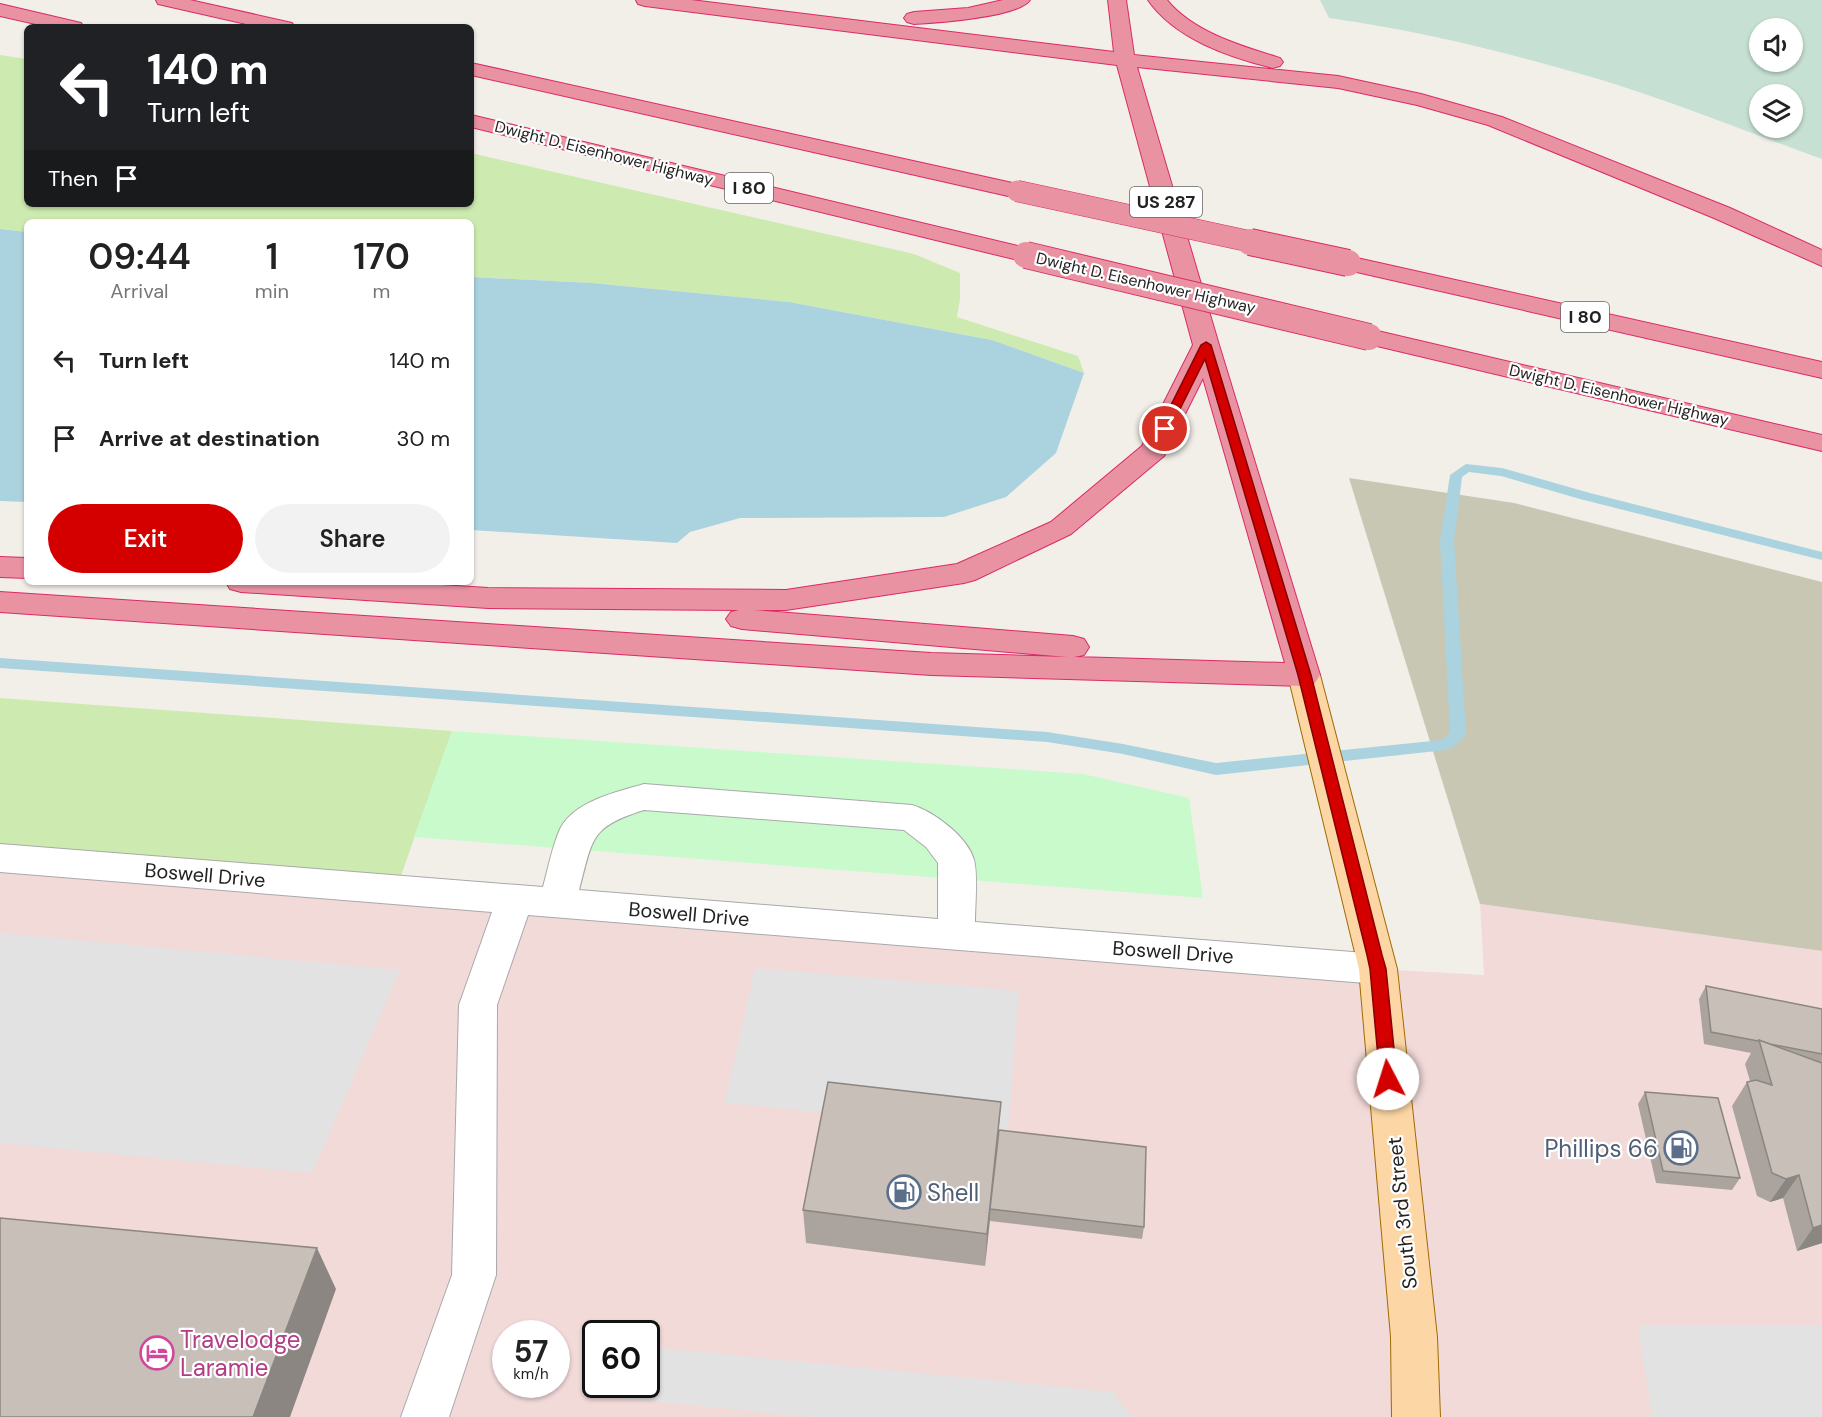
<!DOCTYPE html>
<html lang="en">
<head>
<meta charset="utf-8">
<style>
	body { margin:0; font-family:"DM Sans",sans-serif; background:#f2f2f2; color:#222; height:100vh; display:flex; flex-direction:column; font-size:22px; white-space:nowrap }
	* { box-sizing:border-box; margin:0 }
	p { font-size:20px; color:#767676 }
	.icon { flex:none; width:33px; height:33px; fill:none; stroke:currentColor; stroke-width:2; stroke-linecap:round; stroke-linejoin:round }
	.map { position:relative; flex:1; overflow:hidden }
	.sheet { position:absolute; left:24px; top:219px; width:450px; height:366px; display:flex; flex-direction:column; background:#fff; border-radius:9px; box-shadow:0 2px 4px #0004 }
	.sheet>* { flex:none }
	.banner { position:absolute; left:24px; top:24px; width:450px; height:183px; border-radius:9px; box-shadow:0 2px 4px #0004; background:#202124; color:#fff; overflow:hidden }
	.fabs { position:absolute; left:1749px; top:18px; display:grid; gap:12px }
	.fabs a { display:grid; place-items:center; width:54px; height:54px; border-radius:50%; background:#fff; box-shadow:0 2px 4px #0004; font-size:30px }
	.speed { position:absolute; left:492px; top:1320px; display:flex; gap:12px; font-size:30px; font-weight:700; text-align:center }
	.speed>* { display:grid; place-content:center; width:78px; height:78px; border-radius:50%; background:#fff; box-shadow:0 2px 4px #0004; line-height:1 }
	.speed small { font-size:15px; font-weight:400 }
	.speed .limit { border:3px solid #111; border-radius:9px; background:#fff; color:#111 }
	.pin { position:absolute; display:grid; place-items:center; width:51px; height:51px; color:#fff; margin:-26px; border:3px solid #fff; border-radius:50%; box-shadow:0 2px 6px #0007 }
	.me { position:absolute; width:66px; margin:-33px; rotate:355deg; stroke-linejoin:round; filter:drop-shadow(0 0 4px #0008) }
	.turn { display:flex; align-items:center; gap:21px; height:126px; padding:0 24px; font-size:27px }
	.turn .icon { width:78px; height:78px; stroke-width:2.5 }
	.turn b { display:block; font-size:42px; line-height:51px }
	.then { display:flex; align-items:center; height:57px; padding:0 24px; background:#0003; gap:12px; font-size:22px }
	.eta { display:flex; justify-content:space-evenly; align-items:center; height:102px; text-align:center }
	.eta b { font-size:36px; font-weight:600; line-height:42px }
	.primary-button { display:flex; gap:12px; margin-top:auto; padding:12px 24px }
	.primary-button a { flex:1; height:69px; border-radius:36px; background:#d40000; color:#fff; font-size:24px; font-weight:600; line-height:69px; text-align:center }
	.primary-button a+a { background:#f2f2f2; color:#222 }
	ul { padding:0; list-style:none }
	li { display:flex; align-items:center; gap:18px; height:78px; padding:0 24px }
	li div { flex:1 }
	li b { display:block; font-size:22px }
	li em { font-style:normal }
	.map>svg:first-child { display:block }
	.commercial { fill:#f2dad9; fill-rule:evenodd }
	.construction { fill:#c7c7b4 }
	.grass { fill:#cdebb0 }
	.wetland { fill:#c6e0d4; fill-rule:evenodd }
	.park { fill:#c8facc }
	.parking { fill:#e2e2e2 }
	.water { fill:#aad3df }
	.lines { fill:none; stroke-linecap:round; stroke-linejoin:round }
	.stream { fill:#aad3df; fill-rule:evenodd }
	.minor-casing { stroke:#a9a9a9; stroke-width:2 }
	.major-casing { stroke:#a06b00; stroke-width:2 }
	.highway-casing { stroke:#dc2a67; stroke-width:2 }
	.minor { fill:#fff; fill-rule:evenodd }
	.major { fill:#fcd6a4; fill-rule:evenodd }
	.highway { fill:#e892a2; fill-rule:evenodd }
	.highway-bridge-far1-casing { stroke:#dc2a67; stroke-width:22; stroke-linecap:butt }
	.highway-bridge-casing { stroke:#dc2a67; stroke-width:28; stroke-linecap:butt }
	.highway-bridge-far1 { stroke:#e892a2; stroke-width:21 }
	.highway-bridge { stroke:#e892a2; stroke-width:26 }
	.wall { fill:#aba49e }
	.shaded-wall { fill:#8b8681 }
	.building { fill:#c7bfb8; stroke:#8b8681; stroke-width:1.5 }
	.route { fill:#d40000; stroke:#8a0000; stroke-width:1.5 }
	.labels { text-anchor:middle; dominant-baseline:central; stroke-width:4.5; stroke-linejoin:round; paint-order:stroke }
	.far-street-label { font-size:16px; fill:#222; stroke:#fff }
	.shield { fill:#fff; stroke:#646464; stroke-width:1.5 }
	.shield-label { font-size:18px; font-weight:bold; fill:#222 }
	.street-label { font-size:20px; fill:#222; stroke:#fff }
	.near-service-label { font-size:24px; fill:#4e5e75; stroke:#fff; text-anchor:end }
	.near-hotel-label { font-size:24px; fill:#b23c85; stroke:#fff; text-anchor:start }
</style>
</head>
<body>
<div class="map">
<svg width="1822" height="1417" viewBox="0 0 1822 1417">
	<rect width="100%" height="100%" fill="#f2efe9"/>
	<path class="commercial" d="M0,858L1378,969L1484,975L1480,904L1822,951V1417H0ZM506,1334H556V1384H506ZM596,1334H646V1384H596Z"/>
	<path class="construction" d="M1349,478L1514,503L1822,582V951L1480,904Z"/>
	<path class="grass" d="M0,55L27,59V204H471V153L914,254L960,273V299L957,317L1078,356L1084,373L992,340L789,302L592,283L471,277V222H27V232L0,229Z
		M0,698L452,731L396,890L0,858Z"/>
	<path class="wetland" d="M1320,0H1822V159C1747,132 1672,101 1595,78C1507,52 1420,31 1329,18ZM1760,28H1792V62H1760ZM1760,94H1792V128H1760Z"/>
	<path class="park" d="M452,731L1083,774L1189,798L1203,898L414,837Z"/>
	<path class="parking" d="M0,933L400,970L312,1173L0,1143Z
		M755,968L1019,991L1008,1130L725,1103Z
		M1638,1325H1822V1417H1652Z
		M647,1347L1113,1392L1132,1417H815L617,1398L608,1385L646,1384Z"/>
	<path class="water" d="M0,229L27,232V502L0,501Z
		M471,277L592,283L789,302L992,340L1084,373L1056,453L1006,497L944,517L740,518L690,532L677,543L471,530Z"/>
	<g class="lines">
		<path class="stream" d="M1466,464L1502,468L1590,493L1822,552V560L1580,499L1501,476L1469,472L1462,477L1454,541L1466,734C1461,741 1454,748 1446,750L1216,775L1123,754L1047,742L0,668V658L1047,732L1123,744L1216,763L1442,740L1450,732L1440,541L1450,475Z"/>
		<defs>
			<path id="minor" d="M644,784L912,805C933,811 968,837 974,860C978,874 975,906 975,922L1378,954L1392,958L1397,969L1392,980L1378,984L528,915L497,1005L496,1275L449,1417H401L452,1275L459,1005L492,912L0,872V844L543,887C548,869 552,847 560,829C574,801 617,792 644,784ZM644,810L904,830L926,847L938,863V919L579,890C593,839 589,827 644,810Z"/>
			<path id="major" d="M1304,664L1315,667L1320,675L1397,969L1437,1337L1440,1417H1392L1391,1337L1359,969L1288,675L1293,667Z"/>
			<path id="highway" d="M156,0H190L292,23L295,27H259L158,4Z
				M636,0H691L1114,52L1108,0H1126L1134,55L1338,76L1421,94L1502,117L1730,208L1822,250V266L1714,218L1488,125L1417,105L1338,88L1137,67L1219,345L1320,675L1315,683L1304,686L931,675L0,612V592L931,653L1067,657L742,629L731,626L726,619L731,612L739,610L488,608L241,592L230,589L226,582H394L488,588L786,590L957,564L1051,522L1142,446L1193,345L1117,65L645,6L638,4ZM1203,378L1285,663L1074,657L1084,655L1089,647L1084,639L1073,636L754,610H786L964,583L975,580L1071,534L1164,456Z
				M1003,0H1030C1019,17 936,23 914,24L907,22L904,18L907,14L914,12L968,8Z
				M1148,0H1167C1193,32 1241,46 1280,58L1283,62L1280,66L1273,68C1229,57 1175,39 1148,0Z
				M0,4L81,23L84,27H49L0,16Z
				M471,63L1017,184L1025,186L1028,191L1025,196L1017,198L471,75Z
				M471,115L1026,248L1034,250L1038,255L1034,260L1026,262L471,127Z
				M1348,256L1822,362V378L1339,268L1336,263L1339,258Z
				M1369,329L1822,435V451L1360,342L1356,337L1360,332Z
				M0,557L27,558V578L0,577Z"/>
		</defs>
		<use href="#minor" class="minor-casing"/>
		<use href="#major" class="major-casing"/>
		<use href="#highway" class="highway-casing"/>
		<use href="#minor" class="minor"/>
		<use href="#major" class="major"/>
		<use href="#highway" class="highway"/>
		<defs>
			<path id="highway-bridge-far1" d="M1017,191L1257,243"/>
			<path id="highway-bridge" d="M1250,242L1348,263
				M1026,255L1369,337"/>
		</defs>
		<use href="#highway-bridge-far1" class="highway-bridge-far1-casing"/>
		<use href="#highway-bridge" class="highway-bridge-casing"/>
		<use href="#highway-bridge-far1" class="highway-bridge-far1"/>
		<use href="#highway-bridge" class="highway-bridge"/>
	</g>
	<path class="wall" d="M1706,986L1822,1009V1243L1797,1251L1783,1198L1770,1202L1757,1196L1732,1106L1747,1082L1750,1081L1745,1064L1751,1053L1704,1044L1699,999Z
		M1645,1092L1740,1178L1732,1190L1656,1183L1638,1104Z
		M999,1130L1144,1227L1142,1239L990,1221L985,1266L806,1243L803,1210Z"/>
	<path class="shaded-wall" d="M1001,1102L998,1136L985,1266L987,1234Z
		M1799,1175L1783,1198L1770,1202L1786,1179Z
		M1822,1225V1243L1797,1251L1813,1228Z
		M317,1248L336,1289L290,1417H253Z"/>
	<path class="building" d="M1706,986L1822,1009V1054L1770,1044L1759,1040L1758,1041L1711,1032Z
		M1759,1040L1822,1063V1225L1813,1228L1799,1175L1786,1179L1772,1173L1747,1082L1756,1080L1772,1085Z
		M828,1082L1001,1102L987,1234L803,1210Z
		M1645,1092L1718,1098L1740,1178L1663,1171Z
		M999,1130L1146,1147L1144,1227L990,1209Z
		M0,1218L317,1248L253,1417H0Z"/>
	<path class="route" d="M1206,342L1211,345L1311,675L1382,955L1386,969L1397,1079L1394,1084L1388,1086L1382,1084L1380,1079L1370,969L1367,955L1298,675L1205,359L1170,429L1165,432L1159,429L1201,345Z"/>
	<defs>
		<symbol id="fuel-ring" viewBox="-11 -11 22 22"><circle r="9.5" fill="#fff" stroke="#5c6f8a" stroke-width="1.5"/><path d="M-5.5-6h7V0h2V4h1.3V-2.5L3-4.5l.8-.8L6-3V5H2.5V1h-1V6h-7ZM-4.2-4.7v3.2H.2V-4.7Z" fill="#5c6f8a"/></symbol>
		<symbol id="hotel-ring" viewBox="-11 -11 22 22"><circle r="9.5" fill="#fff" stroke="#d1479c" stroke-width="1.5"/><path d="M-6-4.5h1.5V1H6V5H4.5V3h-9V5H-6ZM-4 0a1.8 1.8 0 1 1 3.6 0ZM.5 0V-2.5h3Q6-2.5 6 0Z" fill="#d1479c"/></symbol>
	</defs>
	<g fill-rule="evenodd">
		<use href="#fuel-ring" x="1662" y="1129" width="38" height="38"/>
		<use href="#fuel-ring" x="885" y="1173" width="38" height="38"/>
		<use href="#hotel-ring" x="138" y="1334" width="38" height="38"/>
	</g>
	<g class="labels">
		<g class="far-street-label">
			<text transform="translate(604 153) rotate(14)">Dwight D. Eisenhower Highway</text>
			<text transform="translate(1146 283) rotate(13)">Dwight D. Eisenhower Highway</text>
			<text transform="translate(1619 395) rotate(13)">Dwight D. Eisenhower Highway</text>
		</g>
		<g class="shield">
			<rect x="725" y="173" width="48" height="30" rx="4.5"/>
			<rect x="1130" y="187" width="72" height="30" rx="4.5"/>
			<rect x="1561" y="302" width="48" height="30" rx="4.5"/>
		</g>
		<g class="shield-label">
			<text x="749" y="188">I 80</text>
			<text x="1166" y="202">US 287</text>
			<text x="1585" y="317">I 80</text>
		</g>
		<g class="street-label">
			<text transform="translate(205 875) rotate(5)">Boswell Drive</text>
			<text transform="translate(689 914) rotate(5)">Boswell Drive</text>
			<text transform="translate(1173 952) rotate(4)">Boswell Drive</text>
			<text transform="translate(1402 1213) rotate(-96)">South 3rd Street</text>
		</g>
		<g class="near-service-label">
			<text x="1658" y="1148">Phillips 66</text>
			<text x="927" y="1192" text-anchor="start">Shell</text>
		</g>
		<g class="near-hotel-label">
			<text x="180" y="1339">Travelodge<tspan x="180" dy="28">Laramie</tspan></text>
		</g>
	</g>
</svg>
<div class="fabs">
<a><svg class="icon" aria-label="sound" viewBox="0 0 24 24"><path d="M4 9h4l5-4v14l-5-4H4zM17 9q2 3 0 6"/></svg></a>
<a><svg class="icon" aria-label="layers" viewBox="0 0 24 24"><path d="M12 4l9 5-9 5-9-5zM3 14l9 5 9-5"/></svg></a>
</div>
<div class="speed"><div>57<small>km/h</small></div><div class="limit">60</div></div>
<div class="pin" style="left:1165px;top:429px;background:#d93025"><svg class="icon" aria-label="arrive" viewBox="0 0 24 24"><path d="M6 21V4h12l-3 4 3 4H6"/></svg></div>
<svg class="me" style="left:1388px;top:1079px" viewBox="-20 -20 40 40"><circle r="19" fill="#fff"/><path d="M0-13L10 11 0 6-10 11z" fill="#d40000"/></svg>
<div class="banner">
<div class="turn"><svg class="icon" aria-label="left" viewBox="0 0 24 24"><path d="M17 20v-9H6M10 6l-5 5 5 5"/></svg><div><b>140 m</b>Turn left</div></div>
<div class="then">Then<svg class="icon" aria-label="arrive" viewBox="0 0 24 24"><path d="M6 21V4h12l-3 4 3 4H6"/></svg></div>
</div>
<section class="sheet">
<div class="eta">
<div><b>09:44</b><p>Arrival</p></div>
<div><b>1</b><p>min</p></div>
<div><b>170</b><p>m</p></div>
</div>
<ul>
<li><svg class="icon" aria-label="left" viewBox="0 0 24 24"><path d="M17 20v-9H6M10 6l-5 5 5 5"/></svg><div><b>Turn left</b></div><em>140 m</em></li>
<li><svg class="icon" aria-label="arrive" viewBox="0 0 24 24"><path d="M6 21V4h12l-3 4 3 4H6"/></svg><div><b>Arrive at destination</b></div><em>30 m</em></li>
</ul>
<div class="primary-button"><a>Exit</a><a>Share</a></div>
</section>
</div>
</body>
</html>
